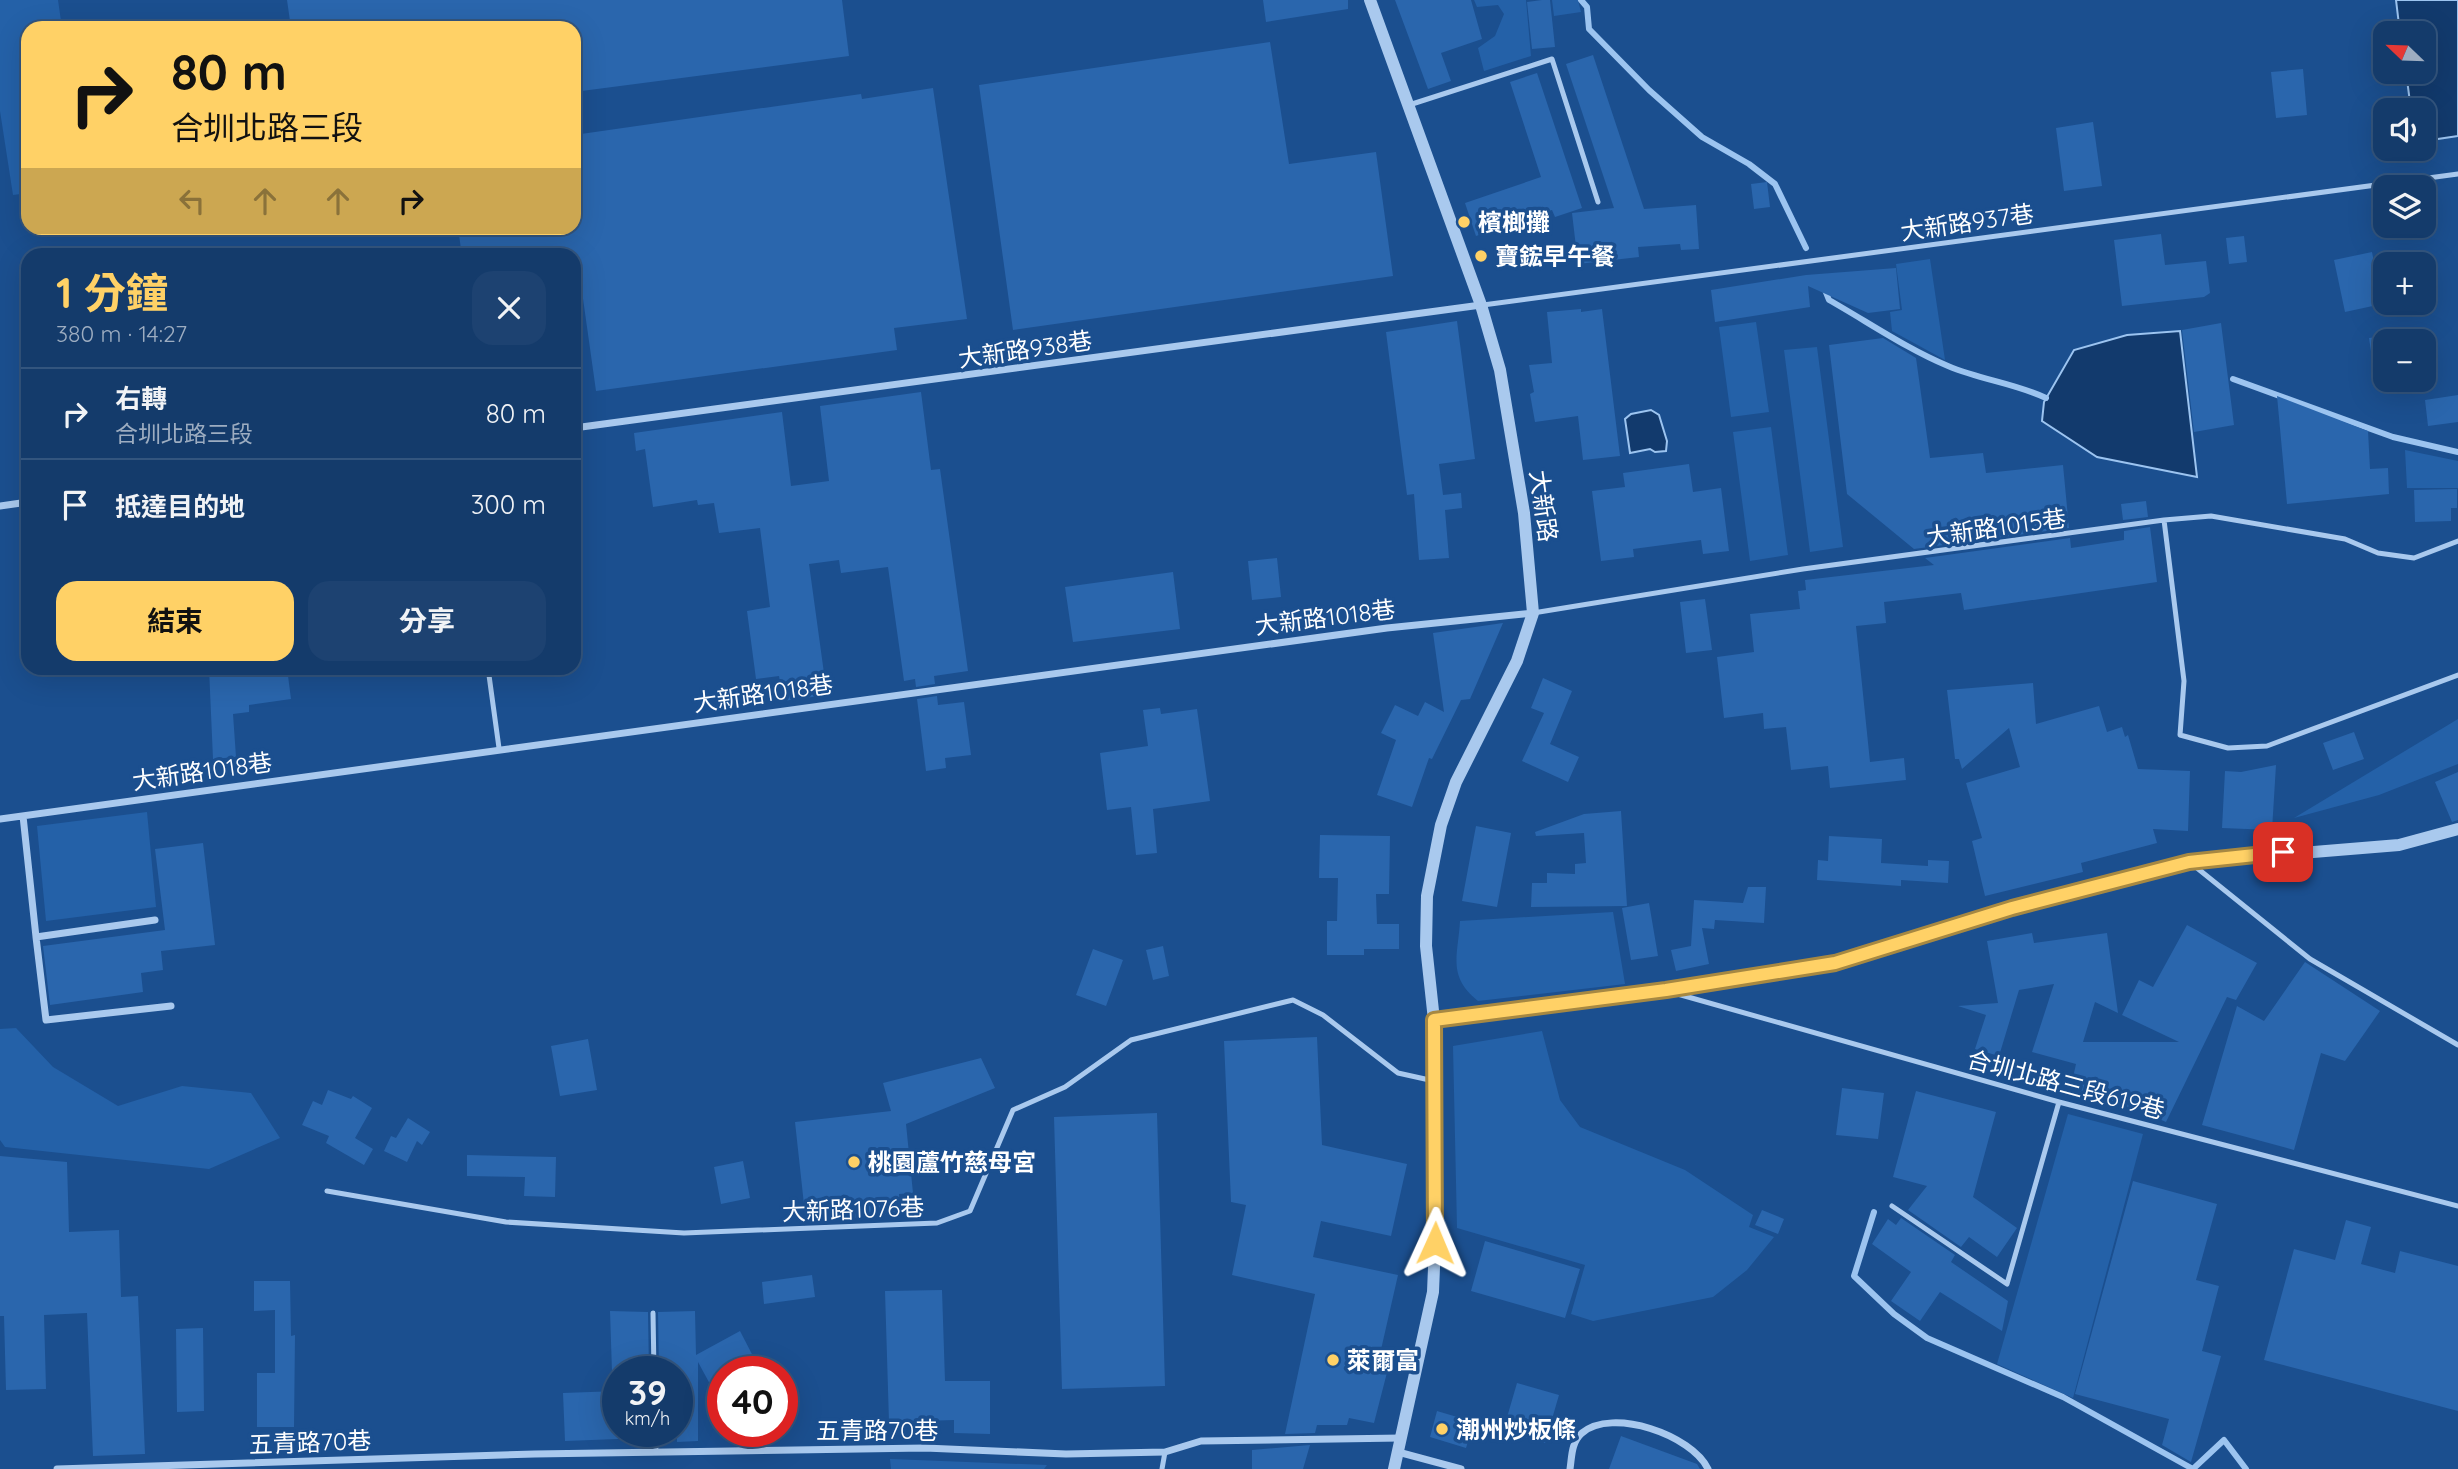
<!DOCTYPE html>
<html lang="zh-TW">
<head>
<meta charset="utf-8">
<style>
	body { margin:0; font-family:Quicksand,"Noto Sans TC",sans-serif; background:#1d4271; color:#f1f3f6; height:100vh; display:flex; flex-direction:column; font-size:26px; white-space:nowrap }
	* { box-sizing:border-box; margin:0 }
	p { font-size:23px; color:#9dadc1 }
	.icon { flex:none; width:38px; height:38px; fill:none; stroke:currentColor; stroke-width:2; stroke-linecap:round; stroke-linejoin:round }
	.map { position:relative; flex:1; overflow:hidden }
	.drawer { position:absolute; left:21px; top:248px; width:560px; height:427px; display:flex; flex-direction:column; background:#143b6b; border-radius:21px; box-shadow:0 7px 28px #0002,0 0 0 2px #33557e }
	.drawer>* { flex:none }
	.hud { position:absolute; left:21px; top:21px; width:560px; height:214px; border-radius:21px; box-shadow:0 7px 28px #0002,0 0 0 2px #33557e; background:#ffd166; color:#111; overflow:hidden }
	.needle { width:46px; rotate:293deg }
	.fabs { position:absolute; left:2373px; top:21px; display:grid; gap:14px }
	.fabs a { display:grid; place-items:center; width:63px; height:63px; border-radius:14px; background:#143b6b; box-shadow:0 7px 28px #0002,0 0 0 2px #33557e; font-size:35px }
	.speed { position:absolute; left:602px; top:1356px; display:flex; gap:14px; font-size:35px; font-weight:700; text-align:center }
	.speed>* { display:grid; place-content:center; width:91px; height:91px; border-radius:50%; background:#143b6b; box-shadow:0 7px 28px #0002,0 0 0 2px #33557e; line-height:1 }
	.speed small { font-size:18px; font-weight:400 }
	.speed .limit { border:10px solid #d22; background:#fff; color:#111 }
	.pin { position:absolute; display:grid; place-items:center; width:60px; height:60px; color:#fff; margin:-30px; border-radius:14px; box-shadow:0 4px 10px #0006 }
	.me { position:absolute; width:77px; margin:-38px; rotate:1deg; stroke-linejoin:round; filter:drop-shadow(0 0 5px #0008) }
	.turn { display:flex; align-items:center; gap:24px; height:147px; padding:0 35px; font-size:32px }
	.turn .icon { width:91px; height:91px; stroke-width:2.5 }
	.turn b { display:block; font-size:49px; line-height:60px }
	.lanes { display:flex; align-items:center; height:66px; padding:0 35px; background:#0003; justify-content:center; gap:35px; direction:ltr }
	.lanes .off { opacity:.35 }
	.round { display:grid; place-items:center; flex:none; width:74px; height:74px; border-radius:21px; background:#1d4271 }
	.head { display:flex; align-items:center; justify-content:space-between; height:119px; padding:0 35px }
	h1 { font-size:42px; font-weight:700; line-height:52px; color:#ffd166 }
	.primary-button { display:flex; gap:14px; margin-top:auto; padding:14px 35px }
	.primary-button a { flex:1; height:80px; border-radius:21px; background:#ffd166; color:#111; font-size:28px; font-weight:700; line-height:80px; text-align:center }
	.primary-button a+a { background:#1d4271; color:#f1f3f6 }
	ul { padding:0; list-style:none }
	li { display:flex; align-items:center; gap:21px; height:91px; padding:0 35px; border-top:2px solid #33557e }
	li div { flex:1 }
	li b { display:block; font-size:26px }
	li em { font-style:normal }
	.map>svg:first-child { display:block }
	.green { fill:#2461a8 }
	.water { fill:#123a6d; stroke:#9cc4f0; stroke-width:2 }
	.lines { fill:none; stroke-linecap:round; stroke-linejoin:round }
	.stream { stroke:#9cc4f0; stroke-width:6 }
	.building { fill:#2a66ad }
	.service { stroke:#a9c9ee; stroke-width:5 }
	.minor { stroke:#a9c9ee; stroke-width:7 }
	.tertiary { stroke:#a9c9ee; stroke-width:12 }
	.route-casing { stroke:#a68842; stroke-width:18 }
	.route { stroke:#ffd166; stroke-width:12 }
	.poi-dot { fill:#ffd166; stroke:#1b4f8f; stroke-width:2.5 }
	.labels { text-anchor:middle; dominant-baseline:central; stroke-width:7; stroke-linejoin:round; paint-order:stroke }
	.poi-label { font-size:24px; font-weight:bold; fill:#fff; stroke:#1b4f8f; text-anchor:start }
	.street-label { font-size:24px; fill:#fff; stroke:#1b4f8f }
</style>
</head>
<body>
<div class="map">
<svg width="2458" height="1469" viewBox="0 0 2458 1469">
	<rect width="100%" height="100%" fill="#1b4f8f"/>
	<path class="green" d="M0,0H58L62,28H28V193L13,195L0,111Z
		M1474,0H1526L1531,56L1484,71L1478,48L1495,36L1504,14L1498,5L1477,7Z
		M1552,0H1578L1581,12L1554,16Z
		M1930,259L1945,360L1892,331L1890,312L1902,310L1896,264Z
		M1756,322L1769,412L1731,417L1719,327Z
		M1817,347L1843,547L1810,552L1784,350Z
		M1771,427L1788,555L1750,561L1733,432Z
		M2405,450L2458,461V488H2407Z
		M2458,719V764L2379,795L2294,818Z
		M147,812L156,907L46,921L37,826Z
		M1613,912L1625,984L1478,1001C1447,976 1458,956 1460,921Z
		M16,1028L53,1067L118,1106L182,1086L251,1093L280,1138L209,1169L5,1147L0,1140V1029Z
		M1542,1031L1560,1100L1580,1127L1685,1170L1753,1215L1749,1227L1774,1237L1747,1270L1713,1297L1593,1321L1571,1314L1585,1265L1457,1228L1453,1046Z
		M2068,1114L2143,1134L2073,1398L1997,1364Z
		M890,1459H891L1047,1465L1044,1469H891Z"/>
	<path class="water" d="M2396,0H2458V136L2424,141V110H2411L2406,72H2424V33H2400Z
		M2180,331L2197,477L2097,457L2042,421L2044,402L2074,350L2127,335Z
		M1651,410L1659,415L1667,441L1666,451L1655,452L1650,449L1630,453L1625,419L1631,414Z"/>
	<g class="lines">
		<path class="stream" d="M1581,0L1587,7L1589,29L1649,90L1702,137L1749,164L1775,184L1806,248
			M1825,290L1829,300C1868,322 1907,349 1948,366C1981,380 2014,383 2046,398
			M2233,379L2393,437L2458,452
			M1874,1212L1854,1276L1894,1314L1927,1338L2063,1397L2193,1469L2224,1440L2246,1469"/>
	</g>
	<path class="building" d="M287,0H842L849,56L574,92V28H291Z
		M1263,0H1348V9L1266,22Z
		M1395,0H1471L1482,39L1441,53L1451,81L1428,89Z
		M1542,0H1550L1555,47L1532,49L1527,2Z
		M1270,42L1289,164L1376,152L1393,276L1013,330L979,85Z
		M1593,55L1644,209L1696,205L1699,249L1681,250L1680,244L1638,247L1639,257L1578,264L1572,213L1614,208L1566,64Z
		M2303,69L2307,115L2276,118L2271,72Z
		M1537,73L1582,208L1555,217L1552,210L1476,236L1465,203L1541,177L1510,82Z
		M933,88L967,319L894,328L897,350L596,391L577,256H462L459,235L512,228H574V135L861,94L862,99Z
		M2093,122L2102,186L2064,191L2056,128Z
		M1767,182L1770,207L1754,209L1751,184Z
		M2161,234L2165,265L2206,261L2210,293L2204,297L2122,306L2114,240Z
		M2244,236L2247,262L2229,264L2226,238Z
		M2372,252L2382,304L2345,312L2334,260Z
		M1896,268L1900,309L1868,313L1808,286L1810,307L1715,322L1711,290L1806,275Z
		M1581,309V312L1602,309L1620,456L1583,460L1578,416L1535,422L1530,394L1534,392L1529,365L1552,363L1547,312Z
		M1457,321L1475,459L1439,464L1443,495L1461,493L1462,508L1445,510L1449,558L1419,560L1414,494L1407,495L1386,332Z
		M2221,323L2234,425L2194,432L2182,330Z
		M2385,336V384H2376L2369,338Z
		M1883,338L1916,358L1930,458L1983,453L1986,473L2063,465L2069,528L1914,549L1847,494L1829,345Z
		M921,392L931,470L940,469L968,671L934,676L935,684L916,687L915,679L904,681L888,567L841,573L839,560L809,564L827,695L783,701L779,676L756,679L747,611L770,607L760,528L719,533L714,503L698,505L697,500L653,507L645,449L636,451L634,433L782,412L791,486L829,481L820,406Z
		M2458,395V422L2428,426L2425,400Z
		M2277,396L2368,431L2370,469L2388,468L2389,494L2287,504Z
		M1689,464L1693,492L1721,488L1729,551L1703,554L1701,540L1633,549L1634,557L1601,561L1592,491L1625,487L1623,473Z
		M2457,489V508H2451V521L2415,522L2414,490Z
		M2146,501L2148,517L2123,520L2121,504Z
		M2150,527L2157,582L1964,610L1961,593L1884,602L1886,623L1856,626L1870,762L1904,758L1906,780L1830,788L1828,766L1791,770L1786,727L1764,729L1763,713L1724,718L1717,657L1754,652L1750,614L1800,609L1798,591L1806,590L1805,580L1934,565L1925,558L2070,538L2071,548L2124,540V531Z
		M1277,558L1281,597L1252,600L1248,561Z
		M1173,572L1180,629L1073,642L1065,587Z
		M1705,599L1712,650L1686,653L1680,602Z
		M1503,623L1470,699L1461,700L1432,759L1429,758L1412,807L1377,795L1396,740L1381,733L1395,705L1418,716L1425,702L1444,712L1433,633Z
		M209,668H287L291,699L249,705V712L233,714L236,757L213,759Z
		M1543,678L1572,691L1550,744L1579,757L1568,782L1522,761L1544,713L1531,708Z
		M2033,683L2036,724L2099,706L2107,732L2122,727L2125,737L2128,735L2138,769L2190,771L2188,831L2153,829L2157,843L2081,863L2083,872L1985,896L1972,841L1982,838L1966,783L2020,767L2009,728L1962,769L1959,759H1955L1947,690Z
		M937,696L938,705L964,702L971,755L945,758L946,768L926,771L917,699Z
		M1160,708L1161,714L1197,709L1210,801L1153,809L1157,853L1136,855L1131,807L1107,810L1100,753L1148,746L1143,710Z
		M2354,732L2364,759L2333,770L2323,743Z
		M2276,765L2272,830L2222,828L2225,771L2241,772Z
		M2458,772V820L2452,822L2435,782Z
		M1621,811L1627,906L1531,907L1532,883H1547V873L1575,874V864L1586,863L1584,833L1536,836L1535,832L1584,814Z
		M1476,826L1511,833L1497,907L1462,901Z
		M1320,835L1390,836L1389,894H1376L1377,924H1399V949H1364V955H1327V921H1337L1338,878H1319Z
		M1829,836L1882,839L1881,863L1928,866V860L1949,861L1948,883L1901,880V886L1817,880L1818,860L1828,861Z
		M203,843L215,945L161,951L163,970L141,973L143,992L50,1005L43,946L165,930L155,849Z
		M1748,887H1766L1764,923L1715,920L1714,929L1702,928L1709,964L1676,971L1671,950L1691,946L1694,900L1743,903Z
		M1649,903L1658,956L1631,960L1622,908Z
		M2187,925L2257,963L2236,1000L2227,997L2166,1122L2141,1111L2077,1094L2082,1084L2072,1082L2076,1064L2032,1052L2054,984L2019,990L1999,1056L1975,1049L1986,1015L1958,1006L1998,1003L1987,941L2032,933L2034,943L2107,933L2118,1013L2095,1002L2083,1042H2179L2122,1015L2139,980L2153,987Z
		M1163,946L1169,976L1153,980L1146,950Z
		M1093,949L1123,960L1106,1006L1076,995Z
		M2305,962L2380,1011L2345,1061L2321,1053L2294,1150L2202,1125L2237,1006L2264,1021Z
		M1317,1037L1322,1145L1407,1164L1391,1236L1321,1221L1313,1257L1398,1275L1380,1354L1391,1357L1374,1423L1349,1418L1347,1425H1317L1315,1433L1285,1434L1315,1294L1232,1275L1246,1205L1231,1202L1224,1041Z
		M588,1039L597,1090L560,1096L551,1046Z
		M981,1058L995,1088L906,1124L913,1193L899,1194L901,1213L806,1223L795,1122L891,1111L883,1083Z
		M1842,1088L1884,1093L1878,1139L1836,1135Z
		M328,1090L351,1099L353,1096L372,1108L355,1138L373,1149L364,1165L326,1143L329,1136L302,1125L313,1101L322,1105Z
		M1916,1091L1996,1112L1973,1197L2017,1228L1997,1257L1969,1237L1961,1247L1908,1210L1927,1186L1893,1177Z
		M1157,1113L1165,1386L1062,1389L1054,1117Z
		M408,1118L430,1132L422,1145L417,1141L407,1162L384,1151L391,1136L396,1138Z
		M467,1155L556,1157L555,1197L524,1196L525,1177L467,1176Z
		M0,1156L67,1162L69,1232L119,1230L121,1297L138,1296L145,1454L93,1456L87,1313L44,1315L46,1389L6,1390L4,1316H0Z
		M743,1161L750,1198L721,1204L714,1167Z
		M2133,1181L2217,1204L2196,1280L2219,1286L2202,1351L2221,1356L2191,1462L2162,1445L2169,1419L2075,1394Z
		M1762,1210L1784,1219L1778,1234L1755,1225Z
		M1901,1218L1955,1255L1951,1262L2008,1301L2002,1331L1940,1292L1920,1321L1891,1301L1911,1272L1872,1244L1888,1219L1896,1225Z
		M2346,1220L2371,1227L2361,1264L2395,1273L2400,1251L2458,1266V1411L2264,1360L2294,1249L2335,1260Z
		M1485,1241L1580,1269L1565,1318L1471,1291Z
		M812,1275L815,1297L764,1304L762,1282Z
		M254,1281H290L291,1336L295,1335L294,1427H257V1373H275V1310L254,1311Z
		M942,1290L945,1381H990V1434L954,1433V1420L889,1422L885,1291Z
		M610,1311L648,1312L649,1372H612Z
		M695,1311L696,1355L740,1331L755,1360L732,1372H723V1408L698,1362V1441L677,1442V1372H659L658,1312Z
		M203,1328L204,1411L177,1412L176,1329Z
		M1517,1383L1559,1395L1545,1443L1503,1431Z
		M618,1391V1439L565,1441L563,1393Z
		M1437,1411L1474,1422L1466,1448L1430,1437Z
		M1621,1436L1697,1464L1700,1469H1609Z
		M1310,1445L1303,1469H1252V1450Z"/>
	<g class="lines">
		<path class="service" d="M1409,105L1552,59L1598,202
			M1483,305L2458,174
			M2164,520L2184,681L2180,735L2228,748L2267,746L2458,675
			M1533,613L1803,569L2164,520L2211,516L2345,539L2378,553L2414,558L2458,541
			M488,668L499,748
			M2192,864L2310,959L2458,1045
			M1674,993L2059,1102L2458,1206
			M327,1191L506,1222L684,1233L937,1223L970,1211L1013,1110L1065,1087L1131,1040L1293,1000L1323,1015L1398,1073L1434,1081
			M1892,1206L2007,1284L2059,1102
			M653,1313L654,1372
			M655,1432L656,1452
			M1162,1469L1165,1452"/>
		<path class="minor" d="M574,428L1481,305
			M0,506L28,502
			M23,816L36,937L155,920
			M0,819L1387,628L1533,613
			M36,937L46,1020L171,1006
			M1398,1452L1461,1469
			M57,1469L535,1454L925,1448L1066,1454L1165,1452L1201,1441L1401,1438
			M1570,1469C1572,1456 1571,1443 1582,1433C1612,1407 1692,1435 1708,1469"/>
		<path class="tertiary" d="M1370,0L1481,305L1500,370L1524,513L1533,613L1517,661L1456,782L1441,825L1427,896L1426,946L1434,1020L1436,1219L1433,1292L1394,1469
			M1434,1020L1666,990L1835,963L2012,908L2189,862L2399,845L2458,829"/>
	</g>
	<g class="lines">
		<defs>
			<path id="route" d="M1435,1243L1434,1020L1666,990L1835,963L2012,908L2189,862L2283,852"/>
		</defs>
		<use href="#route" class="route-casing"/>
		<use href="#route" class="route"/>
	</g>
	<g class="poi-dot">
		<circle cx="1464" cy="222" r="7"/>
		<circle cx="1481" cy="256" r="7"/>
		<circle cx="854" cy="1162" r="7"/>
		<circle cx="1333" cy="1360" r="7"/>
		<circle cx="1442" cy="1429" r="7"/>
	</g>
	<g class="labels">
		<g class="poi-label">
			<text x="1478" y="222">檳榔攤</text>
			<text x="1495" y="256">寶鋐早午餐</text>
			<text x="868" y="1162">桃園蘆竹慈母宮</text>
			<text x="1347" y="1360">萊爾富</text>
			<text x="1456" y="1429">潮州炒板條</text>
		</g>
		<g class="street-label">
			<text transform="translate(1967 222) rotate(-8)">大新路937巷</text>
			<text transform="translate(1025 349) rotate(-8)">大新路938巷</text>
			<text transform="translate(1544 506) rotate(82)">大新路</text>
			<text transform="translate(1996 527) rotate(-8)">大新路1015巷</text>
			<text transform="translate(1325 617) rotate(-7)">大新路1018巷</text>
			<text transform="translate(763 693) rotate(-8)">大新路1018巷</text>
			<text transform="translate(202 771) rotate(-8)">大新路1018巷</text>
			<text transform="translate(2066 1084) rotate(15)">合圳北路三段619巷</text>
			<text transform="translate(853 1209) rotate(-2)">大新路1076巷</text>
			<text x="877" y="1430">五青路70巷</text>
			<text transform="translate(310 1442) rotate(-2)">五青路70巷</text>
		</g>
	</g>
</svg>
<div class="fabs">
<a><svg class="needle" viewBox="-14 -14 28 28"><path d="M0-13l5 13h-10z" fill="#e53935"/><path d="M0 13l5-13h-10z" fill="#9dadc1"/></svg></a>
<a><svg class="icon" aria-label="sound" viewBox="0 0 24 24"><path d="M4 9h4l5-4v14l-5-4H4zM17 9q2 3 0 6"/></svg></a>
<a><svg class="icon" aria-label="layers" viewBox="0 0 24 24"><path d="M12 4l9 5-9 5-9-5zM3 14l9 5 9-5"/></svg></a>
<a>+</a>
<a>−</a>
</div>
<div class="speed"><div>39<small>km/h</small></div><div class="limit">40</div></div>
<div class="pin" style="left:2283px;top:852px;background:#d93025"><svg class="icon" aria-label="arrive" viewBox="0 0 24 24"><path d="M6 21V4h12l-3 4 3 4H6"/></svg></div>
<svg class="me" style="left:1435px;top:1243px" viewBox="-20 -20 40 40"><path d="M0-17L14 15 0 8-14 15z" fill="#ffd166" stroke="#fff" stroke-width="4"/></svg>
<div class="hud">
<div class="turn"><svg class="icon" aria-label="right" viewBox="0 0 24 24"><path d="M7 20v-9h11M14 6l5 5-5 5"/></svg><div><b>80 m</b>合圳北路三段</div></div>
<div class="lanes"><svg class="icon off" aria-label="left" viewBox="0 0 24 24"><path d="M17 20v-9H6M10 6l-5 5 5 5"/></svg><svg class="icon off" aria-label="ahead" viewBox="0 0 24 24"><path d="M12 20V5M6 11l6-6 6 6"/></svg><svg class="icon off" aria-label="ahead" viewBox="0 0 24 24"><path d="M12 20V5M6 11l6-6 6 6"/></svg><svg class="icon" aria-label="right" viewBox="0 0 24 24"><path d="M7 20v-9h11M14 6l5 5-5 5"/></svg></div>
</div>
<section class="drawer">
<div class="head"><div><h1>1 分鐘</h1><p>380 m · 14:27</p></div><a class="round"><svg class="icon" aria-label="close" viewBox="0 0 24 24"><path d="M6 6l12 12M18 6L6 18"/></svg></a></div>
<ul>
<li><svg class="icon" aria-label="right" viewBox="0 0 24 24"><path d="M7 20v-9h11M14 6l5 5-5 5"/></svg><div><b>右轉</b><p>合圳北路三段</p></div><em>80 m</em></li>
<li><svg class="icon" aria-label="arrive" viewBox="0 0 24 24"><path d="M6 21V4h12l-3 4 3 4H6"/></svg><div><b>抵達目的地</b></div><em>300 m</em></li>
</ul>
<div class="primary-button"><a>結束</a><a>分享</a></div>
</section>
</div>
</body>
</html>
